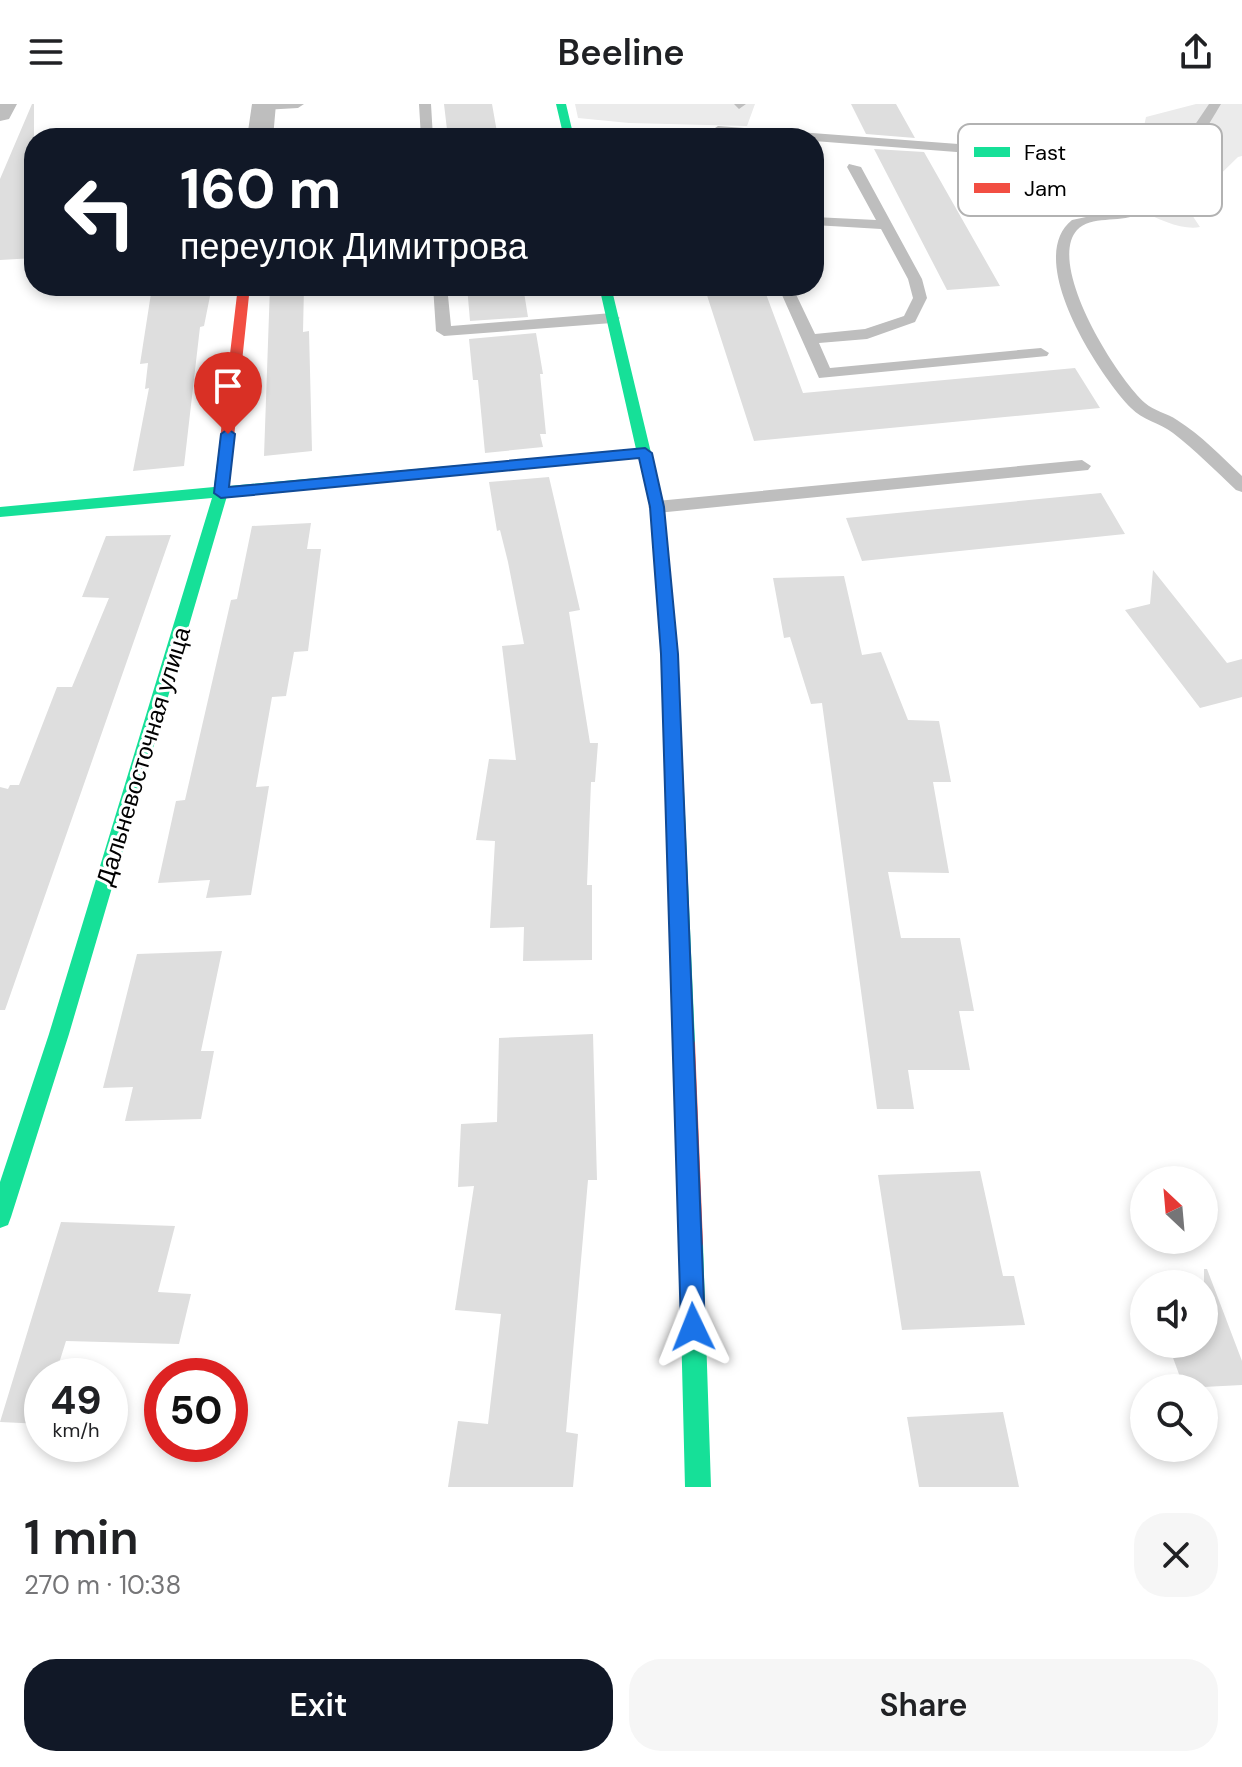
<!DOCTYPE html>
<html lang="en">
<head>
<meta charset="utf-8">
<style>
	body { margin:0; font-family:"DM Sans",sans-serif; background:#f6f6f6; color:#202124; height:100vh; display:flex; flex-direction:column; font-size:30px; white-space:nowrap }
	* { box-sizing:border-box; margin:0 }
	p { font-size:26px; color:#757577 }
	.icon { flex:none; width:44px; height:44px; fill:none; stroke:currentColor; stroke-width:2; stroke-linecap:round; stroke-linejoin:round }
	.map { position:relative; height:1383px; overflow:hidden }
	.details { display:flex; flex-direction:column; background:#fff; flex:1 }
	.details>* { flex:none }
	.banner { position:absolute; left:24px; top:24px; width:800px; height:168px; border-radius:32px; box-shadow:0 4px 12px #0003; background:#111827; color:#fff; overflow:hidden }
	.needle { width:52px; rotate:334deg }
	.buttons { position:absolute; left:1130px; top:1062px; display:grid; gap:16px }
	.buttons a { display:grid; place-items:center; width:88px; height:88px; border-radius:50%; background:#fff; box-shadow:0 4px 12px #0003; font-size:40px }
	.speed { position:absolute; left:24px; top:1254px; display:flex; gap:16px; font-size:40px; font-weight:700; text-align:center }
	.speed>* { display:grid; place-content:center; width:104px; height:104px; border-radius:50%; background:#fff; box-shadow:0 4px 12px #0003; line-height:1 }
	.speed small { font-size:20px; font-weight:400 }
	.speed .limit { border:12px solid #d22; background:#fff; color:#111 }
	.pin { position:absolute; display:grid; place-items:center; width:68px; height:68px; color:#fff; margin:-82px -34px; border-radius:50% 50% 50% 0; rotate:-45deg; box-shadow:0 0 8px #0007 }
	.pin .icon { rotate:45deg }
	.me { position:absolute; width:88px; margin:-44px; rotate:358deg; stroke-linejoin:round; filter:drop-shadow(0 0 6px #0008) }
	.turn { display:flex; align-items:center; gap:28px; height:168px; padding:0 24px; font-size:36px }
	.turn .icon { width:104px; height:104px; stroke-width:2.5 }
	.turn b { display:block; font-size:56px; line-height:68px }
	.round { display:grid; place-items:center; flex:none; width:84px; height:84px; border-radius:32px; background:#f6f6f6 }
	.head { display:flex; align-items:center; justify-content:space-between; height:136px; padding:0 24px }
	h1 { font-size:48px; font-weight:600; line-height:60px }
	.primary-button { display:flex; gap:16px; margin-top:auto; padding:16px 24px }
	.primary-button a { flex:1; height:92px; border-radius:32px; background:#111827; color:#fff; font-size:32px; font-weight:600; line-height:92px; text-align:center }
	.primary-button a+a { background:#f6f6f6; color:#202124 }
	header { display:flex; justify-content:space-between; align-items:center; height:104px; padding:0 24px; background:#fff; font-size:36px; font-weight:600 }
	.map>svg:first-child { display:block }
	.green { fill:#ebebeb }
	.building { fill:#dedede }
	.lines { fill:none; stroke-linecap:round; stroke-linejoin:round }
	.lane { fill:#bebebe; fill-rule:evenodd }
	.street { fill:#bebebe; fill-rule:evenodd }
	.fast { fill:#16e098; fill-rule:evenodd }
	.jam { fill:#f24e42; fill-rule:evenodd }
	.route { fill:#1a73e8; stroke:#114b97; stroke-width:2 }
	.labels { text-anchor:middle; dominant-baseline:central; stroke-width:6; stroke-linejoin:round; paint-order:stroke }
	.street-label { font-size:24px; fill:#000; stroke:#fff }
	.key { fill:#fff; stroke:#b2b2b2; stroke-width:2 }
	.key-label { font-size:22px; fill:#000 }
</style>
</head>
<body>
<header><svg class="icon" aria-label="menu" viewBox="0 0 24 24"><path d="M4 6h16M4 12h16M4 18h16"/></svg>Beeline<svg class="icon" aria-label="share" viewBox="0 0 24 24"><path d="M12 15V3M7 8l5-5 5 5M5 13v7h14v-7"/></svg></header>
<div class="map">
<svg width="1242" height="1383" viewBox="0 0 1242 1383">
	<rect width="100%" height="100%" fill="#fff"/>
	<path class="green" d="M575,0H755L747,22L629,19L578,14Z
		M1196,0H1242V52L1238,53L1190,100L1192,111L1200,123C1169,129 1114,91 1089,74L1082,55L1090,38L1107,35L1143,38L1147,34L1143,27L1146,13Z"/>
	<path class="building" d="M32,0H34V154L0,156V75Z
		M444,0H492L498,34H448Z
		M851,0H896L915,34L866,30Z
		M874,45L924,48L1000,182L947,186Z
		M212,182L204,222L200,223L184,362L133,367L149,284L145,285L148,259L140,260L152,183Z
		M270,182H304L303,228L309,227L312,347L264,352Z
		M467,182H523L528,213L470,217Z
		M704,182H763L803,289L1075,264L1100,304L754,337Z
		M536,229L543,270H540L546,330H540L543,343L485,349L478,276H473L469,235Z
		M549,373L580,506L569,508L590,639H598L595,678H591L587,781H592V856L523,857L524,823L490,824L495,737L476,736L489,655L516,656L502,542L524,540L508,458L500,426L497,427L489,378Z
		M1101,389L1125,430L862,457L846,414Z
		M311,419L307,445H321L308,547L294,548L286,592L272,593L256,683L269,682L251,791L206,794L210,776L158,779L176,697L185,696L231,496L237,495L252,422Z
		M171,431L5,906H0V683L8,685L10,681H19L57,583H72L109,494L82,493L106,432Z
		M1153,466L1227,559L1242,555V593L1200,604L1125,506L1150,500Z
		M844,472L862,551L881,548L908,616L939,617L951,678H933L949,769L888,768L901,834H960L974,907H959L970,966H908L914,1005H877L822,599L811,600L790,533L784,534L773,474Z
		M222,847L201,947H214L201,1015L125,1017L133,983L103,984L137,850Z
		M593,930L597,1076H588L566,1328L578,1330L573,1383H448L458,1317L488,1320L501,1210L455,1206L474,1082L458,1083L461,1020L497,1018L499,934Z
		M980,1067L1003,1172H1014L1025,1221L902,1226L878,1071Z
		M61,1118L175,1122L158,1188L191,1190L179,1240L66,1237L55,1272H42V1320L0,1318Z
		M1204,1165H1207L1242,1257V1281L1184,1284L1168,1240H1204Z
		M1003,1308L1019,1383H919L907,1313Z"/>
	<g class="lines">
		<path class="lane" d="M258,0H304L298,4L263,6L259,5Z
			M419,0H431L433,34H421Z
			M734,0H746L739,5Z
			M1209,0H1221C1204,28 1165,97 1136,111C1119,119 1091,111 1077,126C1046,161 1116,273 1145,299C1154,307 1167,309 1177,316C1201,331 1221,352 1242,372V388L1236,386C1215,366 1195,346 1173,329C1160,319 1142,316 1131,304C1099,271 1023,155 1072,116L1119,106L1035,54L814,37V34L726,30L727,34H715L712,26L718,22L1038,46L1130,102L1159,74Z
			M849,60L861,63L922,175L927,194L915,218L867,235L819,239L830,264L1041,244L1049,249L1047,252L819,274L778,182H792L815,230L865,225L904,212L913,194L908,175L881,125L814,121V113L876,116L847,63Z
			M433,182H447L451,222L612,209L620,214L612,219L444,232L436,227Z
			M1082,356L1091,362L1088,366L657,409L648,403L657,397Z"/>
		<path class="street" d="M0,0H17L9,15L0,17Z
			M252,0H276L273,34H247Z"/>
		<path class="fast" d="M556,0H566L574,34H564Z
			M599,182H611L664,403L678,550L695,939L692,946L685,949L678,946L675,939L662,550L650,403L639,354L227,392L69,930L11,1113L8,1121L0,1124V1078L49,930L212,394L0,413V403L214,383L218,352L225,347L232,352L229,382L636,345Z
			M691,1128L699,1132L703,1140L711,1383H685L679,1140L683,1132Z"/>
		<path class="jam" d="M238,182H250L232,352L225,357L218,352Z
			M685,929L692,932L695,939L703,1140L699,1148L691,1152L683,1148L679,1140L675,939L678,932Z"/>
	</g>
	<path class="route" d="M228,325L235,330L229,383L645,344L652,349L664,403L678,550L705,1223L702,1232L693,1235L685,1232L681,1223L661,550L650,403L639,354L221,394L214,389L221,330Z"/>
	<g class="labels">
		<g class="street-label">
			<text transform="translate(143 652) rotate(-73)">Дальневосточная улица</text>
		</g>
	</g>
	<rect x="958" y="20" width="264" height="92" rx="12" class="key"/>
	<rect x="974" y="43" width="36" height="10" fill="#16e098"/>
	<rect x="974" y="79" width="36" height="10" fill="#f24e42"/>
	<g class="key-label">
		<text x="1024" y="56">Fast</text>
		<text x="1024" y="92">Jam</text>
	</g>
</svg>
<div class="buttons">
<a><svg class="needle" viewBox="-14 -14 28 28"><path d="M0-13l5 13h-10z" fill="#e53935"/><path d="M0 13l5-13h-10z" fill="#757577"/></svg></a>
<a><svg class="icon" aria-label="sound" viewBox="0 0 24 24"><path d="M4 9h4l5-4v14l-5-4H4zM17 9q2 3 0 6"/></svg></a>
<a><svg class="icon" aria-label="search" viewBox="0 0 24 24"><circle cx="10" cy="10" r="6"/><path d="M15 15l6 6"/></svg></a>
</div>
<div class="speed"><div>49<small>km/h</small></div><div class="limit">50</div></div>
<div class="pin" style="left:228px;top:330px;background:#d93025"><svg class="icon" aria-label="arrive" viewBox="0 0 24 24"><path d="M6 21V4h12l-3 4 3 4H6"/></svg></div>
<svg class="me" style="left:693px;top:1223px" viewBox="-20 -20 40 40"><path d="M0-17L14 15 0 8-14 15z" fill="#1a73e8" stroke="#fff" stroke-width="4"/></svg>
<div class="banner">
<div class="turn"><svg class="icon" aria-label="left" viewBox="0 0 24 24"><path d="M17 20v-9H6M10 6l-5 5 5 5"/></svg><div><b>160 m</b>переулок Димитрова</div></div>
</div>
</div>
<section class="details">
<div class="head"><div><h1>1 min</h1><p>270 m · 10:38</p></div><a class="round"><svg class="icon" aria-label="close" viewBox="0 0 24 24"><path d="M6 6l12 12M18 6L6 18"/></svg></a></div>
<div class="primary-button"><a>Exit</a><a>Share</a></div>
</section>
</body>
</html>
